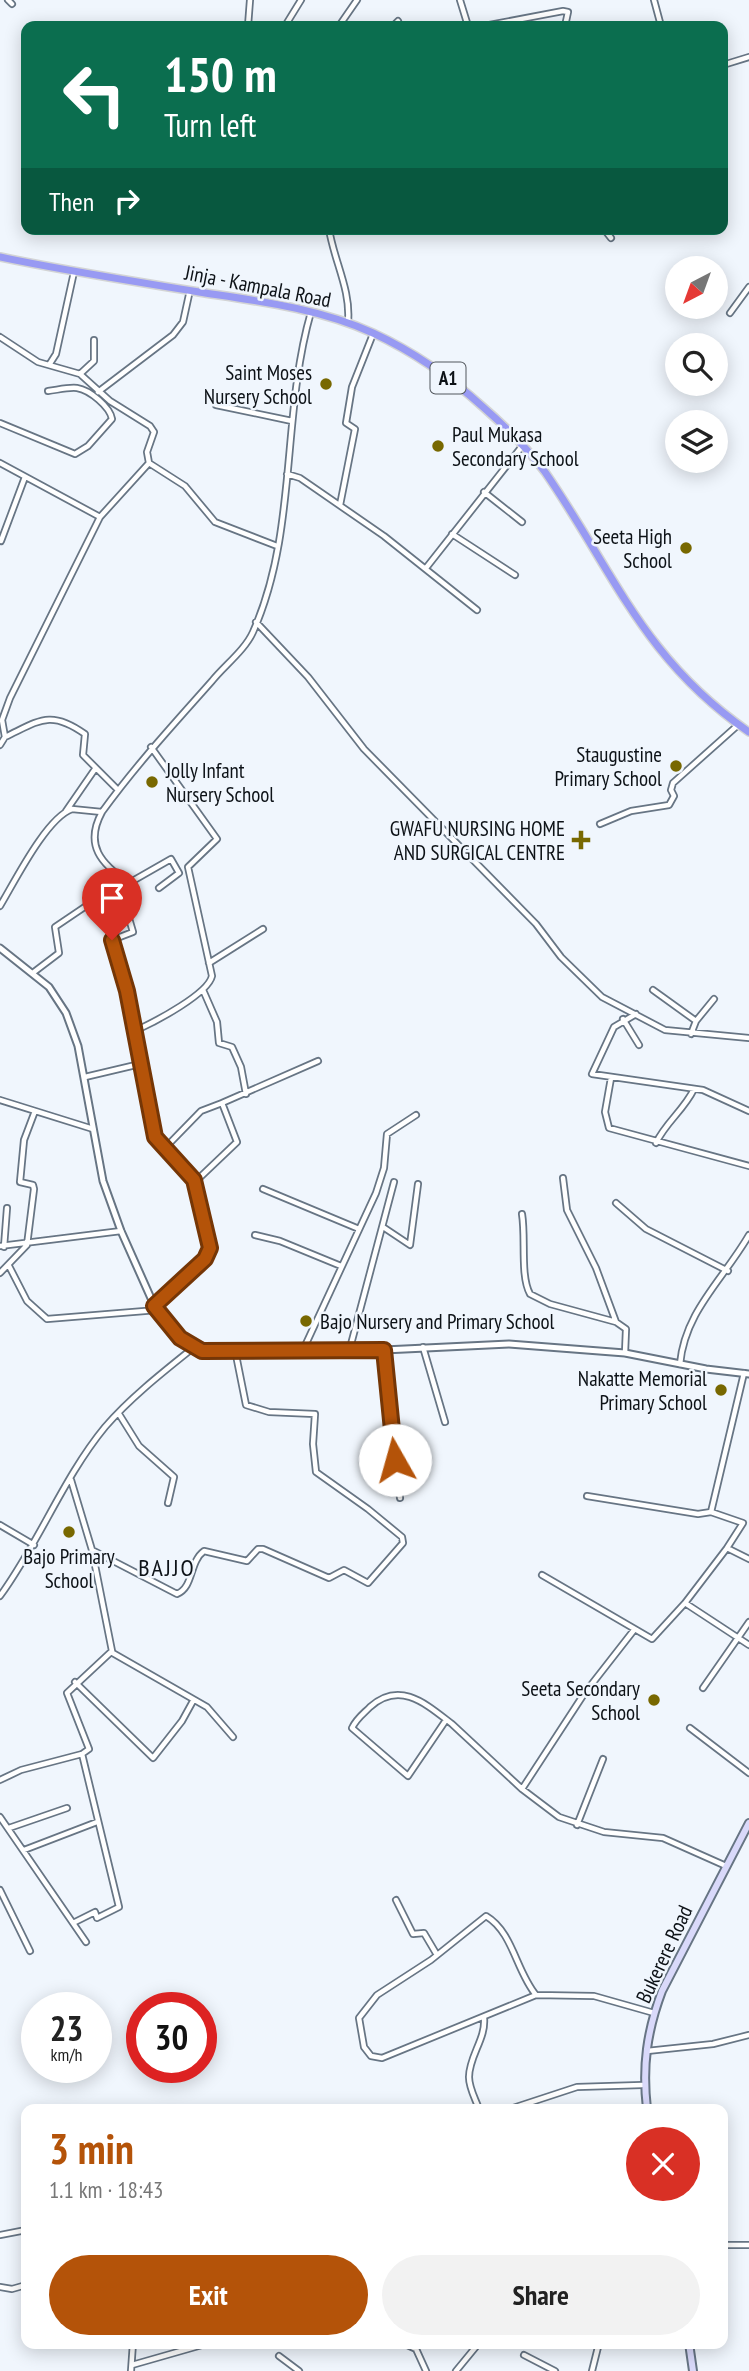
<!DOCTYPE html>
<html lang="en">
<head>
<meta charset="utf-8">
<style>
	body { margin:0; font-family:"PT Sans Narrow",sans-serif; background:#f2f2f2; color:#222; height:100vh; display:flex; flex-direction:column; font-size:26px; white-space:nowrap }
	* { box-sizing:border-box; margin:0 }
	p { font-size:23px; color:#767676 }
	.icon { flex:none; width:38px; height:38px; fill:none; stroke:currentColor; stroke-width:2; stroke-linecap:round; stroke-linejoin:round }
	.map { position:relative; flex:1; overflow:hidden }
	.details { position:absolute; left:21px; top:2104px; width:707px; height:245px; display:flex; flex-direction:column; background:#fff; border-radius:14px; box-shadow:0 4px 18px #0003 }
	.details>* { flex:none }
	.banner { position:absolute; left:21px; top:21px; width:707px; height:214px; border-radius:14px; box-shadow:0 4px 18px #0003; background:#0b6e4f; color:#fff; overflow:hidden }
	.needle { width:46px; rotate:221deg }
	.tools { position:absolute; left:665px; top:256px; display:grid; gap:14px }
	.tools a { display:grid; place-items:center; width:63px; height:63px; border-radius:50%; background:#fff; box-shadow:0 4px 18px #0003; font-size:35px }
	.speed { position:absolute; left:21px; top:1992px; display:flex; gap:14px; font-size:35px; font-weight:700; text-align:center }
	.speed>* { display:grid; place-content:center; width:91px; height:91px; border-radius:50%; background:#fff; box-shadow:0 4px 18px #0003; line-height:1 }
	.speed small { font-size:18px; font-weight:400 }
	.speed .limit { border:10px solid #d22; background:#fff; color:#111 }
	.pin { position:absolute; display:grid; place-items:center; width:60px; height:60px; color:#fff; margin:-72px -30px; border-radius:50% 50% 50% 0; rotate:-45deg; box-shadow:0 0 7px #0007 }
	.pin .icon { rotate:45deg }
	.me { position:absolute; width:77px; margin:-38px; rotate:353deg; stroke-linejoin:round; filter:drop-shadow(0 0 5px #0008) }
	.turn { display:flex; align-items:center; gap:24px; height:147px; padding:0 28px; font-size:32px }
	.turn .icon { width:91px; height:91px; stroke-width:2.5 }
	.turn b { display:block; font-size:49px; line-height:60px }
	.then { display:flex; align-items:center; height:66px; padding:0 28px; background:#0003; gap:14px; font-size:26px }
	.round { display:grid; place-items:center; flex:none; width:74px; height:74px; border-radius:37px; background:#f2f2f2 }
	.headline { display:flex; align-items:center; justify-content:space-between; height:119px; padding:0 28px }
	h1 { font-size:42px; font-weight:800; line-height:52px; color:#b45309 }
	.cta { display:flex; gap:14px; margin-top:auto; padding:14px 28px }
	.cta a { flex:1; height:80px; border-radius:42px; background:#b45309; color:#fff; font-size:28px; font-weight:800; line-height:80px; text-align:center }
	.cta a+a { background:#f2f2f2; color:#222 }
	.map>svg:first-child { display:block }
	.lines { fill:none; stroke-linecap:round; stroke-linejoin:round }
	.minor-casing { stroke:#677584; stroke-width:8 }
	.tertiary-casing { stroke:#677584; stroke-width:9 }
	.secondary-casing { stroke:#677584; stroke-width:10 }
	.trunk-casing { stroke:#d3d4d5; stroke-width:10 }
	.minor { stroke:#fff; stroke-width:4.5 }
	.tertiary { stroke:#fff; stroke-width:5 }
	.secondary { stroke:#d9d9fa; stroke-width:6 }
	.trunk { stroke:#989af3; stroke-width:7 }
	.route-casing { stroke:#753606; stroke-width:18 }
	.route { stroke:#b45309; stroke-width:12 }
	.poi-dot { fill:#786800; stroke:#f0f6fd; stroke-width:2.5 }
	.labels { text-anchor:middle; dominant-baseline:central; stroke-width:5; stroke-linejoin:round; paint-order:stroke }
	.shield { fill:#f0f6fd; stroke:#51565c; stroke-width:2 }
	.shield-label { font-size:19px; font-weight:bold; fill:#0d1217 }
	.street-label { font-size:21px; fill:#0d1217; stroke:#f0f6fd }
	.poi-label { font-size:21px; fill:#0d1217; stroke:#f0f6fd; text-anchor:end }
	.quarter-label { font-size:24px; letter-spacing:2px; fill:#0d1217; stroke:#f0f6fd }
</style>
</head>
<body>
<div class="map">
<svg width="749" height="2371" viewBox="0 0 749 2371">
	<rect width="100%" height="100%" fill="#f0f6fd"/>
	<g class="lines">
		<defs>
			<path id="minor" d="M8,0L12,4
				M460,0L468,26
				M654,0L661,26
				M248,26L250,0
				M285,26L301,0
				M339,26L357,0
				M393,26L398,21
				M484,26L563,11L568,12L565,26
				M723,65L749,57
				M329,229C334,261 351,290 348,322
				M604,229L611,238
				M730,313L749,287
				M0,337L38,362L80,374L110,401L150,426L154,432L147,452L149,463L185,486L215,522L277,546
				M49,365L56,354L74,272
				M80,374L94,361V340
				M98,392L173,335L183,322L190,290
				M216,405L292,421
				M0,423L75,454L88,446L112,419C110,407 90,390 77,388C68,387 57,390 48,391
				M0,463L100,517
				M287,474L300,478L384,536L477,610
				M484,492L522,522
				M340,505L355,429L346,423L352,387L373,334
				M452,534L515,575
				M1,541L25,477
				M426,568L523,445
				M256,622L308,677L364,749L536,924L561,957L602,997L665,1030L749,1038
				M5,737C39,721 50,709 85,734L83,755L118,790
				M0,745L5,737L2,720L10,698L100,517L149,463
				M66,811L95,769
				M102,812C84,845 101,864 129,883L171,859L179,873L159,888
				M600,824L631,811L669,805L674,796L671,790L673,783L738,725
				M0,906C14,883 46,818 72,809L102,812C136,765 174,724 212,681C224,666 245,650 253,632C298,531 281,416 311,312
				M112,940L133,932L128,915
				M209,963L263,929
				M34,972L59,953L55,927L92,902L96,903L108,921L117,951L155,1137L194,1180L210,1248L205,1259L154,1305
				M203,990L217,1022L219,1043L232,1047L241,1067L246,1094
				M653,990L696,1021
				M636,1014L614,1027L592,1074L703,1090L749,1111
				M623,1019L639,1045
				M691,1034L696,1021L714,999
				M136,1037L139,1029C156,1021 208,994 212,976L188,867L217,839L151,747
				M85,1077L140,1064
				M611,1078L605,1112L609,1128L749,1166
				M0,1100L93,1129
				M656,1143C666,1122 684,1110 694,1089
				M165,1148L201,1111L222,1103
				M563,1178L567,1210L596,1268L616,1322L626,1329L625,1353
				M195,1182L237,1142L222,1103L318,1061
				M263,1189L359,1229
				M616,1203L646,1229L728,1271
				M522,1214C526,1238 520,1276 530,1294L550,1304L616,1322
				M383,1227L410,1245L418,1184
				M255,1235L280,1241L341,1266
				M0,1246L121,1231
				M4,1247L7,1208
				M9,1266L27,1301L47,1319L157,1310
				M0,1273L27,1245L34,1189L33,1185L20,1182L24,1140L35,1111
				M423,1347L445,1422
				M304,1348L376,1193L384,1168L387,1134L416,1115
				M350,1348L394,1182
				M384,1350L400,1498
				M680,1364C685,1311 723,1280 749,1235
				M744,1373L711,1512L743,1523L727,1548L749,1559
				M119,1414L139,1446L174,1477L168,1503
				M587,1496L698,1514L711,1512
				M0,1525L34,1545
				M727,1548L685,1603L749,1645
				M92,1550L177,1594C194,1587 189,1562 204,1551L247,1561L258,1549H263L329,1578L344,1570L368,1583L403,1543L402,1537L368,1509L316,1472L313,1444L315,1414L269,1412L246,1405L235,1350
				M542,1575L652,1639L685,1603
				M0,1596C39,1543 63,1478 105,1427C130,1398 163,1372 193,1348
				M111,1652L207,1707L233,1737
				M75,1682L153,1758L182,1721L193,1701
				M703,1688L749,1622
				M446,1720L408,1776L352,1728C356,1719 363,1714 370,1707C400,1680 426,1704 452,1724L522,1789L559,1817L604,1832L663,1838L726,1866
				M690,1728L749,1773
				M0,1780L21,1770L82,1754L89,1749L67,1693L112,1651L92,1550L71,1480
				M522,1789L584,1694L634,1630
				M0,1817L86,1942
				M577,1825L603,1759
				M9,1828L67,1808
				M24,1850L97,1822
				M0,1890L30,1951
				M396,1900L413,1934L424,1933L437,1955
				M73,1923L95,1912L97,1918L119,1907L82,1754
				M536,1995C516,1971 513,1932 486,1916L431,1960L377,1995L359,2018L364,2047L371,2056L382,2058L536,1995L594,1996L654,2013
				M647,2051L713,2044L749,2035
				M479,2109C475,2098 469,2088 469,2077C469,2056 486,2039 484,2018
				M510,2109L577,2087L642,2085
				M0,2235L26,2230
				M723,2245H749
				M0,2287L12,2289L26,2285
				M403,2343L416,2349L426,2371
				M524,2355L555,2371
				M279,2356L299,2371
				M132,2365L209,2343
				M131,2371L133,2343
				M456,2371L479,2343
				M592,2371L599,2343"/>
			<path id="tertiary" d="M0,948L49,987L66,1013L78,1046L103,1181L121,1231L154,1305L179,1338L193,1348L214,1352L304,1348L384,1350L509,1344L625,1353L706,1369L749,1374"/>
			<path id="secondary" d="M647,2109C642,2066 647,2031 662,1991L749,1823
				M689,2343L693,2371"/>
			<path id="trunk" d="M0,257C66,271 132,281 199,292C258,301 318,308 373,333C414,352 450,377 483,407C506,427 527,448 545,472C614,572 643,659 749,732"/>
		</defs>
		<use href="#minor" class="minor-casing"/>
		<use href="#tertiary" class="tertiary-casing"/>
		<use href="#secondary" class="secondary-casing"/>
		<use href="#trunk" class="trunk-casing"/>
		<use href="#minor" class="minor"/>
		<use href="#tertiary" class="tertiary"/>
		<use href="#secondary" class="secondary"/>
		<use href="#trunk" class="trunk"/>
	</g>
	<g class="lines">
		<defs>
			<path id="route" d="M112,940L127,991L155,1137L194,1180L210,1248L205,1259L154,1306L180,1338L202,1351L384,1350L395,1460"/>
		</defs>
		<use href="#route" class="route-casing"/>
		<use href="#route" class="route"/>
	</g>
	<g class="poi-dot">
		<circle cx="326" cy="384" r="7"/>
		<circle cx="438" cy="446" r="7"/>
		<circle cx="686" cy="548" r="7"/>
		<circle cx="676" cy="766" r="7"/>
		<circle cx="152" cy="782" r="7"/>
		<path d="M577.5 829.5h7v7h7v7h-7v7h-7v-7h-7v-7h7z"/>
		<circle cx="306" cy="1321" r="7"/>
		<circle cx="721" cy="1390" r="7"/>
		<circle cx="69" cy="1532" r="7"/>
		<circle cx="654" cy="1700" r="7"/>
	</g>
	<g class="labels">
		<rect class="shield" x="430.5" y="362.5" width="35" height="31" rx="5"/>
		<g class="shield-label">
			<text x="448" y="378">A1</text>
		</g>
		<g class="street-label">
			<text transform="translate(258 286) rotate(11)">Jinja - Kampala Road</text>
			<text transform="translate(664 1954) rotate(-65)">Bukerere Road</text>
		</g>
		<g class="poi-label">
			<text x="312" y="372">Saint Moses<tspan x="312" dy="24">Nursery School</tspan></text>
			<text x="452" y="434" text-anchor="start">Paul Mukasa<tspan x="452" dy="24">Secondary School</tspan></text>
			<text x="672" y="536">Seeta High<tspan x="672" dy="24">School</tspan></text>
			<text x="662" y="754">Staugustine<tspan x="662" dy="24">Primary School</tspan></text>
			<text x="166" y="770" text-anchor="start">Jolly Infant<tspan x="166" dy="24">Nursery School</tspan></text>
			<text x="565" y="828">GWAFU NURSING HOME<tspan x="565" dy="24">AND SURGICAL CENTRE</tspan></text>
			<text x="320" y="1321" text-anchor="start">Bajo Nursery and Primary School</text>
			<text x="707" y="1378">Nakatte Memorial<tspan x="707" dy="24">Primary School</tspan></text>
			<text x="69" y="1556" text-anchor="middle">Bajo Primary<tspan x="69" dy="24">School</tspan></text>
			<text x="640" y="1688">Seeta Secondary<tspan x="640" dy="24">School</tspan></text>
		</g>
		<g class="quarter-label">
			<text x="167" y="1567">BAJJO</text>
		</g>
	</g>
</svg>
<div class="tools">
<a><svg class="needle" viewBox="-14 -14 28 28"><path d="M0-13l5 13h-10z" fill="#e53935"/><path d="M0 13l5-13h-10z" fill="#767676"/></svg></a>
<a><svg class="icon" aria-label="search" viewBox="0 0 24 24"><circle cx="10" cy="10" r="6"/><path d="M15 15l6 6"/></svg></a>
<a><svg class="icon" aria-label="layers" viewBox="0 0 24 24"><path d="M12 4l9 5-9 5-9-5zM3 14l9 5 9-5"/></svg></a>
</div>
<div class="speed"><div>23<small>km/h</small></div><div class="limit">30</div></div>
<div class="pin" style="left:112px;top:940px;background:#d93025"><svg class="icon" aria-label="arrive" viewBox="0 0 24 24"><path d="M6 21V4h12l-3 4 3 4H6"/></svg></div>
<svg class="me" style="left:395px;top:1460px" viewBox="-20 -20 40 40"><circle r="19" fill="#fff"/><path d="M0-13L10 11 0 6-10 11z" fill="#b45309"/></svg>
<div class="banner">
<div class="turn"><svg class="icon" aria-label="left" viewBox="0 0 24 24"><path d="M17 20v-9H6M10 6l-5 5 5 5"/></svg><div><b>150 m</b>Turn left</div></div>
<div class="then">Then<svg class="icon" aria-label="right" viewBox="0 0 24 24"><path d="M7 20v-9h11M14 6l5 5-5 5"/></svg></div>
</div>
<section class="details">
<div class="headline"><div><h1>3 min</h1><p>1.1 km · 18:43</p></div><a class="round" style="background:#d93025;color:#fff"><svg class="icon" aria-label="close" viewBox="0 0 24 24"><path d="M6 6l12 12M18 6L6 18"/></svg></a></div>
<div class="cta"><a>Exit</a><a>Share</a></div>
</section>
</div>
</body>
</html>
